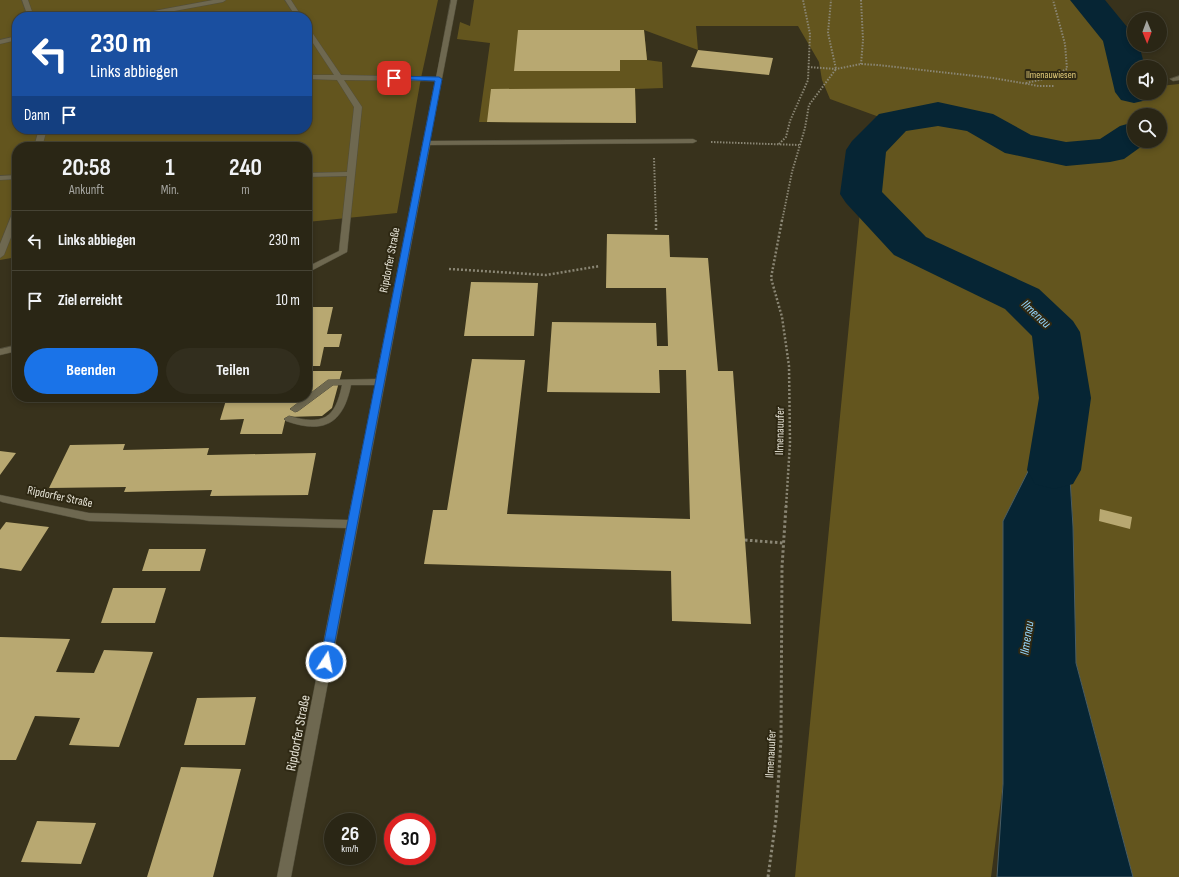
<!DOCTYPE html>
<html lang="de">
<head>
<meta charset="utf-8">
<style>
	body { margin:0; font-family:"Sofia Sans Condensed",sans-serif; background:#322e1e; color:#f1f3f6; height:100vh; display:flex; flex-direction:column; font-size:15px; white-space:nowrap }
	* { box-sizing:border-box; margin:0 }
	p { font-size:13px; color:#a5a5a0 }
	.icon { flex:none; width:22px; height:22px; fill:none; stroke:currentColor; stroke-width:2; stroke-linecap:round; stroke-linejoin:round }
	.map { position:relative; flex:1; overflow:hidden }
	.details { position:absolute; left:12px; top:142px; width:300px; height:260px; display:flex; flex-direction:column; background:#2a2615; border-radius:16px; box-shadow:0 2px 6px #0003,0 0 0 1px #464334 }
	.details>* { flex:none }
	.banner { position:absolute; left:12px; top:12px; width:300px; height:122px; border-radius:16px; box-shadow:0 2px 6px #0003,0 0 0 1px #464334; background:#1a4fa0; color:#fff; overflow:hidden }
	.needle { width:26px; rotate:179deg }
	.buttons { position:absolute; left:1127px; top:12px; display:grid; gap:8px }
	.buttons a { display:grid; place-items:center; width:40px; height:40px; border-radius:50%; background:#2a2615; box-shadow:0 2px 6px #0003,0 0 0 1px #464334; font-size:20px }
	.speed { position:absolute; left:324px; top:813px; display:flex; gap:8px; font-size:20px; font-weight:700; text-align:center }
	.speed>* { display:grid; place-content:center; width:52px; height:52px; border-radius:50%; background:#2a2615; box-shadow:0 2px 6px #0003,0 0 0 1px #464334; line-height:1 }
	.speed small { font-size:10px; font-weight:400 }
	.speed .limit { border:6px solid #d22; background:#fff; color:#111 }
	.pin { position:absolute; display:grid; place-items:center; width:34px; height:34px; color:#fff; margin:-17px; border-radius:8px; box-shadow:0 2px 6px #0006 }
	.me { position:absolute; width:44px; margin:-22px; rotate:11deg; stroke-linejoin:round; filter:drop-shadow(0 0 3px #0008) }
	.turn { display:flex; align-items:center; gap:14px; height:84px; padding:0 12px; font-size:18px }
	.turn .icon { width:52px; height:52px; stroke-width:2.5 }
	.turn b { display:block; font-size:28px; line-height:34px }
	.then { display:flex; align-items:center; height:38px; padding:0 12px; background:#0003; gap:8px; font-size:15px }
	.eta { display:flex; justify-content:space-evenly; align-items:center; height:68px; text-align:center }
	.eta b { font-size:24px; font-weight:700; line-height:28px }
	.primary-button { display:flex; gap:8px; margin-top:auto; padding:8px 12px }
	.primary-button a { flex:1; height:46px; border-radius:24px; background:#1a73e8; color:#fff; font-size:16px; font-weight:700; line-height:46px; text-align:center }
	.primary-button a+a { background:#322e1e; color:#f1f3f6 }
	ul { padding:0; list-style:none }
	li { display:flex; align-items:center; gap:12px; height:60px; padding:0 12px; border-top:1px solid #464334 }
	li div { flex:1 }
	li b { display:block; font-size:15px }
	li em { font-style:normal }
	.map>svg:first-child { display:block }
	.green { fill:#63551e; fill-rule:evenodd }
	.water { fill:#062534; stroke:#495d64 }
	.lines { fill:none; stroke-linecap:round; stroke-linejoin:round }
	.river { fill:#062534; fill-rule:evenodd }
	.building { fill:#b8a871 }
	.minor-casing { stroke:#524e3b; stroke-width:1 }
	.path-far2 { stroke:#8a8674; stroke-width:2; stroke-dasharray:1.5 1.5; stroke-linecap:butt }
	.path-far1 { stroke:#8a8674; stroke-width:2.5; stroke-dasharray:2 2; stroke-linecap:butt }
	.path { stroke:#8a8674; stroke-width:3; stroke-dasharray:2.5 2.5; stroke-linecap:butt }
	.minor { fill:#6e6850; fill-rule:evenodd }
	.route { fill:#1a73e8; stroke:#114b97 }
	.labels { text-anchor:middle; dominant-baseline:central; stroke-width:4; stroke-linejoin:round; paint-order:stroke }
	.far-park-label { font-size:10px; fill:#e4cd7a; stroke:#2e2813 }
	.street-label { font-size:12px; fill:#e4e1d4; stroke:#2e2813 }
	.water-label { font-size:13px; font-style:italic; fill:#96d8fe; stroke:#2e2813 }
	.near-street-label { font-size:14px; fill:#e4e1d4; stroke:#2e2813 }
</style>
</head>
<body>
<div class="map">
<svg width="1179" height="877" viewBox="0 0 1179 877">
	<rect width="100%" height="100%" fill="#38321c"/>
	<path class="green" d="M0,0H438L421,78L397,213L307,222V147H17V257L0,260ZM17,17H307V129H17Z
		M474,0H1087L1120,40L1134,93H1160V86L1179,84V877H1133L1076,663L1073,527L1065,399L1003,784L991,877H795L866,150L893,122L830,99L822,80L819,62L798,26H696L698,50L644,30L647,60L662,62L663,88L635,89L636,123L479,122L490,43L457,39L460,22L470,26ZM1134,115H1160V141H1134Z"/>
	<path class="water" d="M1065,398L1073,527L1076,663L1133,877H997L1003,784V521Z"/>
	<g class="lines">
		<path class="river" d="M1070,0H1105L1132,33L1134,35V45H1139L1145,67H1134V93H1152L1147,100L1134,103L1121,100L1115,92L1103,41Z
			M938,102L993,114L1031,135L1066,142L1100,139L1120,126L1134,122V141H1149L1124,159L1110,162L1066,166L1005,153L967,131L938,126L906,131L886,152L882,192L926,237L1039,289L1073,321L1080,332L1091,398L1081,470L1073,484L1054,489L1035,484L1027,470L1039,398L1032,336L1005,309L894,255L846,203L840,194L846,150L852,141L879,114Z"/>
	</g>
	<path class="building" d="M518,30H644L647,60H620V71H514Z
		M698,50L773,58L769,75L691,67Z
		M635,88L636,123L487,122L491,89Z
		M607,234L669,235L670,257L708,258L718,371H733L751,624L672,621L671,571L424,564L433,510H447L472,359L525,360L507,514L690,519L686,370H659L660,393L547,392L552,322L656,323L657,346H668L666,288H606Z
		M471,282L538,283L534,336H464Z
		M307,307H333L327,334H342L339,347H324L320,366H307Z
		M307,371H342L332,408L322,416L286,417L282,434H240L244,419L220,420L227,397H307Z
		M125,444L123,450L209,448L207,455L316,453L308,495L210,496L212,490L124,492L126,487L49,488L70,445Z
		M0,451L16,453L0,475Z
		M1100,509L1132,517L1130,529L1099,521Z
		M6,522L49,527L21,571L0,568V530Z
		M149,549H206L200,571H142Z
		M113,588H166L155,623H101Z
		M0,637L70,639L56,672L94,673L104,650L153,652L119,747L69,745L80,718L35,716L16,760H0Z
		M256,697L245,745H184L197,698Z
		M181,767L241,769L213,877H147Z
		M37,821L96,823L81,864L21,862Z"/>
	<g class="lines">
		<defs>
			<path id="minor" d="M22,0H28L34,17H28Z
				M213,0H226L223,2L142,17H129L132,15Z
				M285,0H291L302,17H296Z
				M451,0H457L430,141L693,139L697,141L693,143L430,145L291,877H277L346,528L89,521L2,502L0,501V495L89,513L348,520L375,385H351C343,425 323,434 286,421L284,419L289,416C322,425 335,420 342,385H333L298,411L295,412L290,409L328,380L376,379L435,81L344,80L362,107L347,252L307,273V267L339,251L347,176L307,177V173L347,172L354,107L337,80L307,79V75H334L307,34V27L309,28L341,75L436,77Z
				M17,36V40L0,44V40Z
				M1179,76V80L1173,81L1170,79Z
				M39,129H47L42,147H34Z
				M17,175V179L0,180V176Z
				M14,209H17V222L4,255L0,258V244Z
				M17,345V351L0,355V349Z"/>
		</defs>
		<use href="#minor" class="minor-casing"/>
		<path class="path-far2" d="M861,0L863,40L861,64
			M808,67L836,69L861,64L878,65L993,78L1039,86H1055
			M1026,83L1044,79L1067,69L1065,44L1053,0
			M711,142L799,145
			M779,144L786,137L790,121L808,80L810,34L803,0
			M654,158L656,221
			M782,221L792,172L805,128L809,105L836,69L828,33L831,0"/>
		<path class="path-far1" d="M656,220V230
			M782,220L771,278L782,317L789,366L790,443L786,507
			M449,269L546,275L600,266"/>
		<path class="path" d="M745,540L783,543
			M768,877L776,819L781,740L782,567L786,506"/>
		<use href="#minor" class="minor"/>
	</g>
	<path class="route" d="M391,76L439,77L442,79L331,662L329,665L326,667L322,665L320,662L435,81L394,79H391Z"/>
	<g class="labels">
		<g class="far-park-label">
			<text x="1051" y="75">Ilmenauwiesen</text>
		</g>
		<g class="street-label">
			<text transform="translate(390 260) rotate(-79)">Ripdorfer Straße</text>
			<text transform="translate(780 431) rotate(-89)">Ilmenauufer</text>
			<text transform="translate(60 497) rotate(12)">Ripdorfer Straße</text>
			<text transform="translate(771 754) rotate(-87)">Ilmenauufer</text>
		</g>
		<g class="water-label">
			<text transform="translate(1036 314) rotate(43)">Ilmenau</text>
			<text transform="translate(1027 638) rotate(-81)">Ilmenau</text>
		</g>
		<g class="near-street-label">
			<text transform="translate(298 733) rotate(-79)">Ripdorfer Straße</text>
		</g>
	</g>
</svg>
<div class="buttons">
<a><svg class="needle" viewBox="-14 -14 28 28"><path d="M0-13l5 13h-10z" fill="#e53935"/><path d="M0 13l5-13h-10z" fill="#a5a5a0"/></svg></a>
<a><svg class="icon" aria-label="sound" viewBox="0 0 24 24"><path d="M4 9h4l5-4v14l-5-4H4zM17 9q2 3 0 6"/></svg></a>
<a><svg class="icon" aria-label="search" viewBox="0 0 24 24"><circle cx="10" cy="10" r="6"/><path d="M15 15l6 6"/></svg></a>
</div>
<div class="speed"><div>26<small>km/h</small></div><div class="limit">30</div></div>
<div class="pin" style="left:394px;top:78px;background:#d93025"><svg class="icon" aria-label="arrive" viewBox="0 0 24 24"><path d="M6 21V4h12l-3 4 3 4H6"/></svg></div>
<svg class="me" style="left:326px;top:662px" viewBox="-20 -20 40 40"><circle r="17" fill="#1a73e8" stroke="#fff" stroke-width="3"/><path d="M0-11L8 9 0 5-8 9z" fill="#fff"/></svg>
<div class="banner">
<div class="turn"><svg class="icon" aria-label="left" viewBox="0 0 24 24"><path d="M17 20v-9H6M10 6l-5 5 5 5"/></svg><div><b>230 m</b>Links abbiegen</div></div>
<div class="then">Dann<svg class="icon" aria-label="arrive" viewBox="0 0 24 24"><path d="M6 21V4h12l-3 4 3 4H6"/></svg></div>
</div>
<section class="details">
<div class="eta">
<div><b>20:58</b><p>Ankunft</p></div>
<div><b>1</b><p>Min.</p></div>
<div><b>240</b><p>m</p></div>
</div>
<ul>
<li><svg class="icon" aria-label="left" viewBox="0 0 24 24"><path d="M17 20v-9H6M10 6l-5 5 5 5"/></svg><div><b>Links abbiegen</b></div><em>230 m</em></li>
<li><svg class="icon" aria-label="arrive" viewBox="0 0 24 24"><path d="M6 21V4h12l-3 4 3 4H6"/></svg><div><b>Ziel erreicht</b></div><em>10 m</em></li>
</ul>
<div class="primary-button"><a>Beenden</a><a>Teilen</a></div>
</section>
</div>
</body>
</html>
